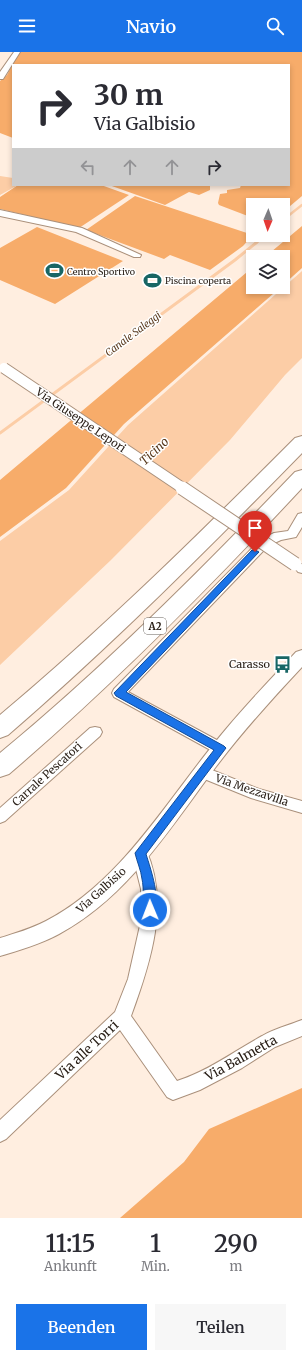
<!DOCTYPE html>
<html lang="de">
<head>
<meta charset="utf-8">
<style>
	body { margin:0; font-family:Merriweather,serif; background:#f7f7f7; color:#2b2b33; height:100vh; display:flex; flex-direction:column; font-size:15px; white-space:nowrap }
	* { box-sizing:border-box; margin:0 }
	p { font-size:13px; color:#7c7c81 }
	.icon { flex:none; width:22px; height:22px; fill:none; stroke:currentColor; stroke-width:2; stroke-linecap:round; stroke-linejoin:round }
	.map { position:relative; height:1166px; overflow:hidden }
	.panel { display:flex; flex-direction:column; background:#fff; flex:1 }
	.panel>* { flex:none }
	.hud { position:absolute; left:12px; top:12px; width:278px; height:122px; border-radius:0px; box-shadow:0 2px 6px #0003; background:#fff; color:#2b2b33; overflow:hidden }
	.needle { width:26px; rotate:182deg }
	.fabs { position:absolute; left:246px; top:146px; display:grid; gap:8px }
	.fabs a { display:grid; place-items:center; width:44px; height:44px; border-radius:0px; background:#fff; box-shadow:0 2px 6px #0003; font-size:20px }
	.pin { position:absolute; display:grid; place-items:center; width:34px; height:34px; color:#fff; margin:-41px -17px; border-radius:50% 50% 50% 0; rotate:-45deg; box-shadow:0 0 4px #0007 }
	.pin .icon { rotate:45deg }
	.me { position:absolute; width:44px; margin:-22px; rotate:359deg; stroke-linejoin:round; filter:drop-shadow(0 0 3px #0008) }
	.turn { display:flex; align-items:center; gap:14px; height:84px; padding:0 16px; font-size:18px }
	.turn .icon { width:52px; height:52px; stroke-width:2.5 }
	.turn b { display:block; font-size:28px; line-height:34px }
	.lanes { display:flex; align-items:center; height:38px; padding:0 16px; background:#0003; justify-content:center; gap:20px; direction:ltr }
	.lanes .off { opacity:.35 }
	.eta { display:flex; justify-content:space-evenly; align-items:center; height:68px; text-align:center }
	.eta b { font-size:24px; font-weight:600; line-height:28px }
	.action { display:flex; gap:8px; margin-top:auto; padding:8px 16px }
	.action a { flex:1; height:46px; border-radius:0px; background:#1a73e8; color:#fff; font-size:16px; font-weight:600; line-height:46px; text-align:center }
	.action a+a { background:#f7f7f7; color:#2b2b33 }
	header { display:flex; justify-content:space-between; align-items:center; height:52px; padding:0 16px; background:#1a73e8; color:#fff; font-size:18px; font-weight:600 }
	.map>svg:first-child { display:block }
	.green { fill:#f7ac6a }
	.water { fill:#fccda6 }
	.lines { fill:none; stroke-linecap:round; stroke-linejoin:round }
	.stream-far1 { stroke:#fccda6; stroke-width:2.5 }
	.stream { stroke:#fccda6; stroke-width:3 }
	.minor-casing { stroke:#aa907b; stroke-width:2 }
	.tertiary-casing { stroke:#aa907b; stroke-width:2 }
	.motorway-casing { stroke:#aa907b; stroke-width:2 }
	.minor { fill:#fff; fill-rule:evenodd }
	.tertiary { fill:#fff; fill-rule:evenodd }
	.motorway { fill:#fff; fill-rule:evenodd }
	.minor-bridge-far1-casing { stroke:#aa907b; stroke-width:12; stroke-linecap:butt }
	.minor-bridge-casing { stroke:#aa907b; stroke-width:15; stroke-linecap:butt }
	.minor-bridge-far1 { stroke:#fff; stroke-width:10 }
	.minor-bridge { stroke:#fff; stroke-width:13 }
	.route { fill:#1a73e8; stroke:#114b97 }
	.labels { text-anchor:middle; dominant-baseline:central; stroke-width:3; stroke-linejoin:round; paint-order:stroke }
	.far-poi-label { font-size:9px; fill:#261c14; stroke:#fff; text-anchor:start }
	.far-water-label { font-size:10px; font-style:italic; fill:#58391d; stroke:#fff }
	.shield { fill:#fff; stroke:#67605a; stroke-width:1 }
	.shield-label { font-size:10px; font-weight:bold; fill:#261c14 }
	.street-label { font-size:11px; fill:#261c14; stroke:#fff }
	.poi-label { font-size:11px; fill:#261c14; stroke:#fff; text-anchor:end }
	.water-label { font-size:12px; font-style:italic; fill:#58391d; stroke:#fff }
	.near-street-label { font-size:13px; fill:#261c14; stroke:#fff }
</style>
</head>
<body>
<header><svg class="icon" aria-label="menu" viewBox="0 0 24 24"><path d="M4 6h16M4 12h16M4 18h16"/></svg>Navio<svg class="icon" aria-label="search" viewBox="0 0 24 24"><circle cx="10" cy="10" r="6"/><path d="M15 15l6 6"/></svg></header>
<div class="map">
<svg width="302" height="1166" viewBox="0 0 302 1166">
	<rect width="100%" height="100%" fill="#ffeee0"/>
	<path class="green" d="M19,0H302V144L283,160V153H253V166L219,153L218,151L220,142L227,141V138L240,136L241,133H289V13H13V86L0,81V29L7,23Z
		M18,133L29,134L32,133H101L129,143L79,176L0,157V145Z
		M109,133H210V138L199,143L189,140L165,153Z
		M135,144L253,183L243,194L210,218L170,203L164,207L86,178Z
		M302,174V216L283,233V205H265Z
		M37,175L123,209L55,252L0,228V196Z
		M253,215V235H281L124,372L66,436L0,485V428Z
		M302,1036V1166H120L184,1110L209,1077Z"/>
	<path class="water" d="M0,124L13,126V133H18L0,143Z
		M302,219V306L285,323L230,388L111,508L0,613V489L69,438L128,373Z"/>
	<g class="lines">
		<path class="stream-far1" d="M283,168L302,153
			M256,191L265,183"/>
		<path class="stream" d="M0,381L235,208L257,190"/>
		<defs>
			<path id="minor" d="M14,0H20L3,27H0V20Z
				M0,158L82,176L141,203L140,205H134L76,180L0,164Z
				M302,461V475L296,485L281,488L268,494L128,640L226,693L228,697L226,701L221,703L216,701L114,645L112,641L114,637L260,488L274,481L288,479L298,462Z
				M302,512V521L298,520L295,516L297,513Z
				M95,675L100,676L102,680L100,684L5,769L0,771V756L90,676Z
				M202,714L259,737L302,749V761L251,746L197,724L195,720L197,716Z
				M140,795L145,796C171,850 150,912 131,964L177,1029C208,1019 233,1000 262,984C274,977 289,973 302,968V984L275,995L242,1016L200,1038L173,1048L167,1045L120,978L6,1087L0,1090V1068L115,960L128,927L141,869V837L132,801L135,796Z"/>
			<path id="tertiary" d="M302,598V615C272,647 242,680 215,716C170,776 128,845 59,882C41,892 20,898 0,904V886C16,881 31,877 46,869C119,831 163,755 213,693C239,660 268,630 296,600Z"/>
			<path id="motorway" d="M302,384V401C207,498 111,594 8,683L0,686V663C104,576 200,481 295,386Z
				M302,418V436C209,536 113,633 9,722L0,725V701C105,614 201,518 295,420Z"/>
		</defs>
		<use href="#minor" class="minor-casing"/>
		<use href="#tertiary" class="tertiary-casing"/>
		<use href="#motorway" class="motorway-casing"/>
		<use href="#minor" class="minor"/>
		<use href="#tertiary" class="tertiary"/>
		<use href="#motorway" class="motorway"/>
		<defs>
			<path id="minor-bridge-far1" d="M4,316L184,437"/>
			<path id="minor-bridge" d="M182,436L295,512"/>
		</defs>
		<use href="#minor-bridge-far1" class="minor-bridge-far1-casing"/>
		<use href="#minor-bridge" class="minor-bridge-casing"/>
		<use href="#minor-bridge-far1" class="minor-bridge-far1"/>
		<use href="#minor-bridge" class="minor-bridge"/>
	</g>
	<path class="route" d="M252,498H255L259,500L126,640L224,694L226,696L146,802C151,818 161,847 154,862L150,863L146,862C143,856 144,835 142,827C141,818 137,810 135,801L214,698L116,644L114,641Z"/>
	<defs>
		<symbol id="stadium-bare" viewBox="-9 -9 18 18"><path d="M0-5a6.5 5 0 1 0 0 10a6.5 5 0 1 0 0-10ZM-3.5-1.8h7v3.6h-7Z" fill="#186665" stroke="#fff" stroke-width="2.5" paint-order="stroke"/></symbol>
		<symbol id="bus-bare" viewBox="-9 -9 18 18"><path d="M-5-6H5V4H4V6H2V4H-2V6H-4V4H-5ZM-3.5-4V0h7V-4ZM-3.5 1.2v1.5H-2V1.2ZM2 1.2v1.5H3.5V1.2Z" fill="#186665" stroke="#fff" stroke-width="2.5" paint-order="stroke"/></symbol>
	</defs>
	<g fill-rule="evenodd">
		<use href="#stadium-bare" x="42" y="206" width="25" height="25"/>
		<use href="#stadium-bare" x="140" y="216" width="25" height="25"/>
		<use href="#bus-bare" x="270" y="600" width="25" height="25"/>
	</g>
	<g class="labels">
		<g class="far-poi-label">
			<text x="67" y="219">Centro Sportivo</text>
			<text x="165" y="228">Piscina coperta</text>
		</g>
		<g class="far-water-label">
			<text transform="translate(133 282) rotate(-37)">Canale Saleggi</text>
		</g>
		<rect class="shield" x="144" y="566" width="22" height="16" rx="3"/>
		<g class="shield-label">
			<text x="155" y="574">A2</text>
		</g>
		<g class="street-label">
			<text transform="translate(81 368) rotate(34)">Via Giuseppe Lepori</text>
			<text transform="translate(47 722) rotate(-42)">Carrale Pescatori</text>
			<text transform="translate(252 738) rotate(19)">Via Mezzavilla</text>
			<text transform="translate(101 838) rotate(-42)">Via Galbisio</text>
		</g>
		<g class="poi-label">
			<text x="270" y="612">Carasso</text>
		</g>
		<g class="water-label">
			<text transform="translate(154 399) rotate(-43)">Ticino</text>
		</g>
		<g class="near-street-label">
			<text transform="translate(87 998) rotate(-43)">Via alle Torri</text>
			<text transform="translate(241 1006) rotate(-29)">Via Balmetta</text>
		</g>
	</g>
</svg>
<div class="fabs">
<a><svg class="needle" viewBox="-14 -14 28 28"><path d="M0-13l5 13h-10z" fill="#e53935"/><path d="M0 13l5-13h-10z" fill="#7c7c81"/></svg></a>
<a><svg class="icon" aria-label="layers" viewBox="0 0 24 24"><path d="M12 4l9 5-9 5-9-5zM3 14l9 5 9-5"/></svg></a>
</div>
<div class="pin" style="left:255px;top:500px;background:#d93025"><svg class="icon" aria-label="arrive" viewBox="0 0 24 24"><path d="M6 21V4h12l-3 4 3 4H6"/></svg></div>
<svg class="me" style="left:150px;top:858px" viewBox="-20 -20 40 40"><circle r="17" fill="#1a73e8" stroke="#fff" stroke-width="3"/><path d="M0-11L8 9 0 5-8 9z" fill="#fff"/></svg>
<div class="hud">
<div class="turn"><svg class="icon" aria-label="right" viewBox="0 0 24 24"><path d="M7 20v-9h11M14 6l5 5-5 5"/></svg><div><b>30 m</b>Via Galbisio</div></div>
<div class="lanes"><svg class="icon off" aria-label="left" viewBox="0 0 24 24"><path d="M17 20v-9H6M10 6l-5 5 5 5"/></svg><svg class="icon off" aria-label="ahead" viewBox="0 0 24 24"><path d="M12 20V5M6 11l6-6 6 6"/></svg><svg class="icon off" aria-label="ahead" viewBox="0 0 24 24"><path d="M12 20V5M6 11l6-6 6 6"/></svg><svg class="icon" aria-label="right" viewBox="0 0 24 24"><path d="M7 20v-9h11M14 6l5 5-5 5"/></svg></div>
</div>
</div>
<section class="panel">
<div class="eta">
<div><b>11:15</b><p>Ankunft</p></div>
<div><b>1</b><p>Min.</p></div>
<div><b>290</b><p>m</p></div>
</div>
<div class="action"><a>Beenden</a><a>Teilen</a></div>
</section>
</body>
</html>
